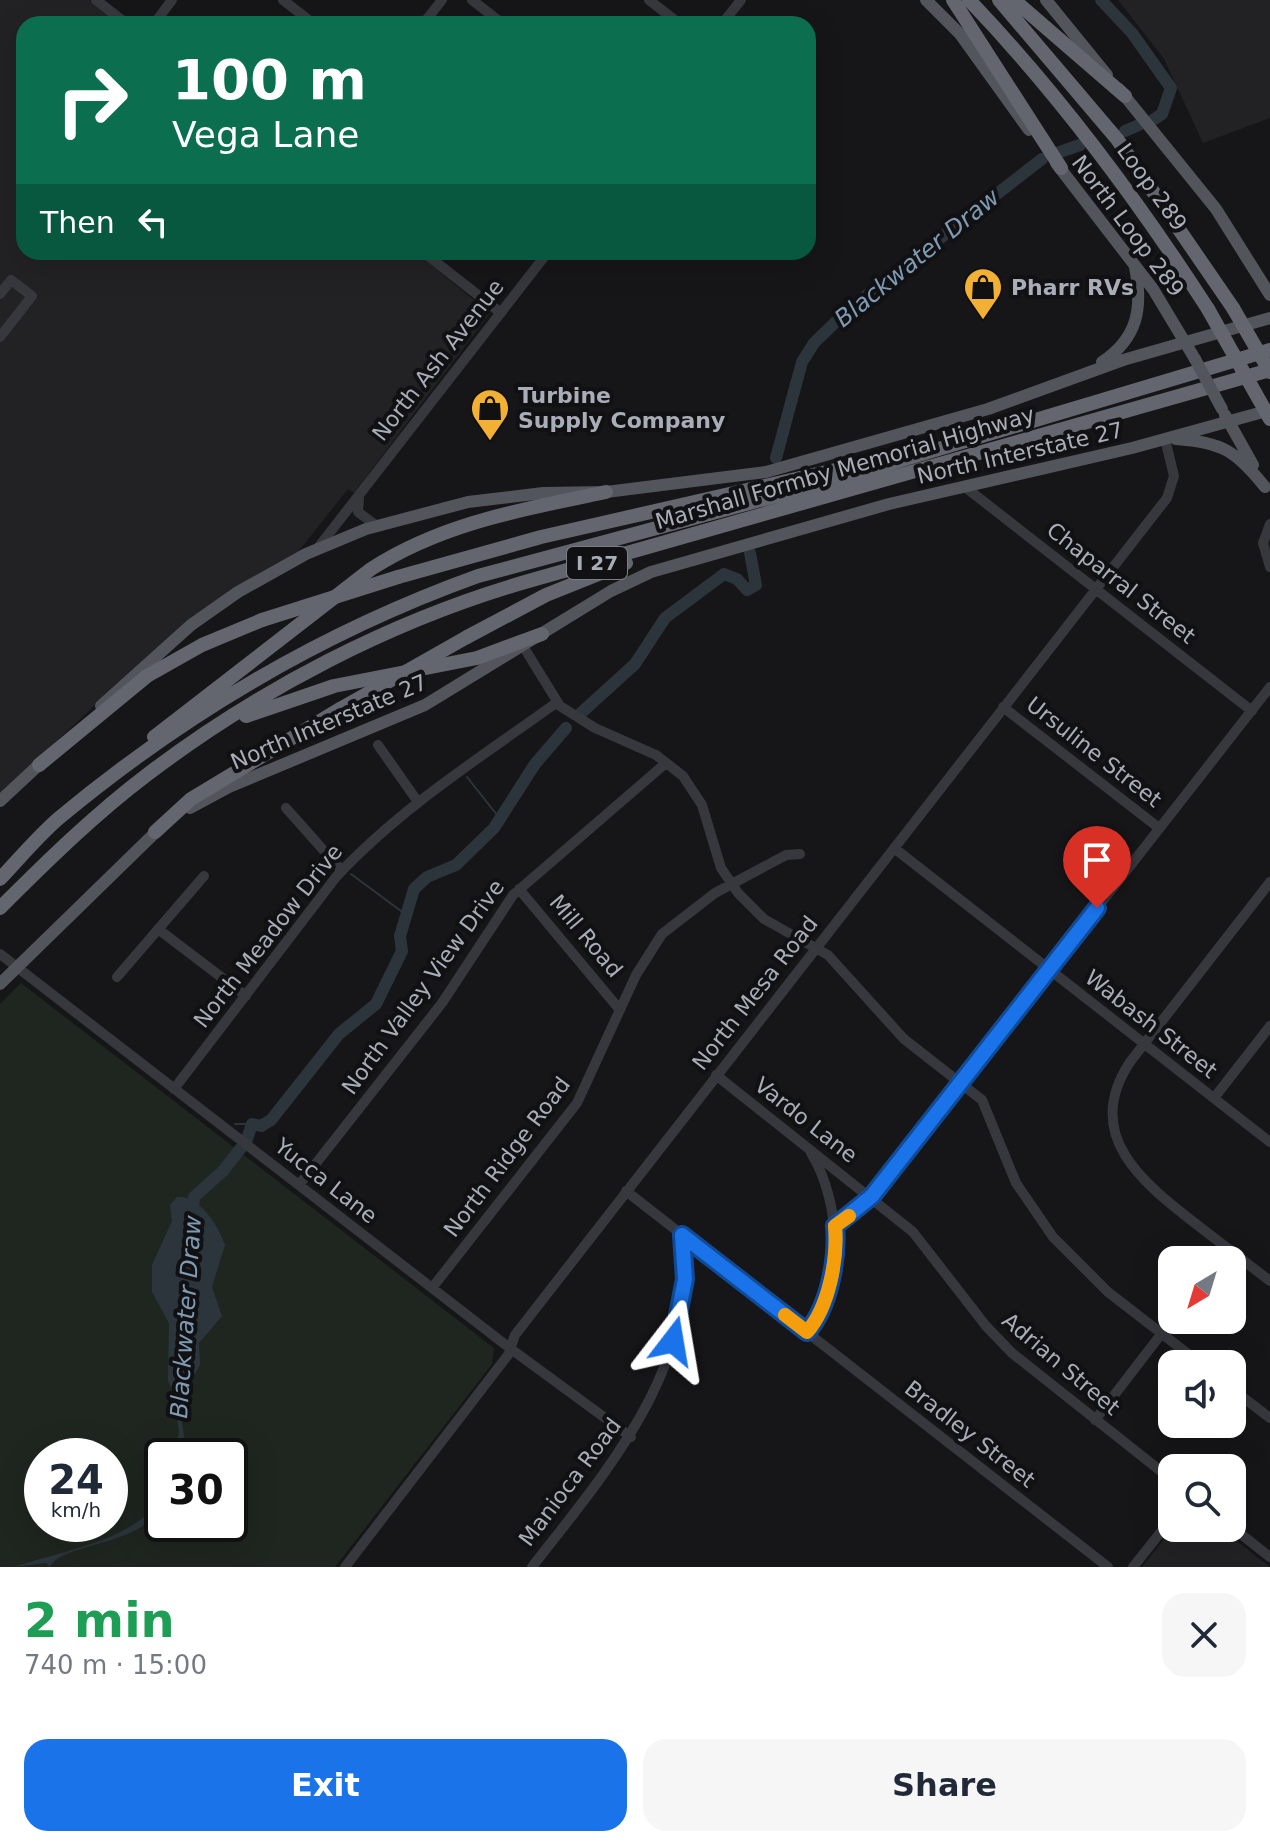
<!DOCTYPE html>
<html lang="en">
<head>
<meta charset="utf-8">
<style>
	body { margin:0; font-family:"DejaVu Sans",sans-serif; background:#f6f6f7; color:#1f2937; height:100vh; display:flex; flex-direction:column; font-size:30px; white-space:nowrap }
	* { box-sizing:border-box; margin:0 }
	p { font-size:26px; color:#747a83 }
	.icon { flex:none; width:44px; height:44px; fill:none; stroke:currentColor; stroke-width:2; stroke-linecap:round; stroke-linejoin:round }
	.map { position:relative; height:1567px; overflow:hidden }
	.side { display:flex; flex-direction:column; background:#fff; flex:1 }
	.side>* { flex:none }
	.banner { position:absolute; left:16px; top:16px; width:800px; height:244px; border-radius:24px; box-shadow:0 8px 32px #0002; background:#0b6e4f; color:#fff; overflow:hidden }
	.needle { width:52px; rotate:218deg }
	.buttons { position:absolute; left:1158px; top:1246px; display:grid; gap:16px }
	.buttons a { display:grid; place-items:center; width:88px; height:88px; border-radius:16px; background:#fff; box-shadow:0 8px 32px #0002; font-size:40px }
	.speed { position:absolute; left:24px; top:1438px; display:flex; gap:16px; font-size:40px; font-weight:700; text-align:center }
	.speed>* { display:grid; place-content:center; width:104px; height:104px; border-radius:50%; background:#fff; box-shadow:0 8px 32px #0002; line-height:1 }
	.speed small { font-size:20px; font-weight:400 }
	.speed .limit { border:4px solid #111; border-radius:12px; background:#fff; color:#111 }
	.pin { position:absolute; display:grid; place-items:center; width:68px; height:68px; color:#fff; margin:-82px -34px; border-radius:50% 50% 50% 0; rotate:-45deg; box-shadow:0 0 8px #0007 }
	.pin .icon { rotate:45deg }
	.me { position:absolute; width:88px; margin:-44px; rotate:14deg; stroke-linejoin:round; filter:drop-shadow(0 0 6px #0008) }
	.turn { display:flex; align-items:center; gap:28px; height:168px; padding:0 24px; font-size:36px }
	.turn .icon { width:104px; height:104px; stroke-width:2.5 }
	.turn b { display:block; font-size:56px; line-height:68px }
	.then { display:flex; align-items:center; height:76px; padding:0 24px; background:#0003; gap:16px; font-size:30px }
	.round { display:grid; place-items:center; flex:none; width:84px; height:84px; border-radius:24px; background:#f6f6f7 }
	.overview { display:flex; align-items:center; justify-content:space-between; height:136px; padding:0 24px }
	h1 { font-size:48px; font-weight:700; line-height:60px; color:#1e9e55 }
	.button { display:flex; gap:16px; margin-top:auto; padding:16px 24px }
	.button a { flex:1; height:92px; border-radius:24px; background:#1a73e8; color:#fff; font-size:32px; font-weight:700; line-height:92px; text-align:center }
	.button a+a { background:#f6f6f7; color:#1f2937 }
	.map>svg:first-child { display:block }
	.built { fill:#222225 }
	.green { fill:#1e261f; fill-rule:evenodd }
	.water { fill:#2c353c }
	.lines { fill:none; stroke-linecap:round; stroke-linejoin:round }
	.stream { stroke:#2c353c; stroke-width:2 }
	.river { stroke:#2c353c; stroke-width:12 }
	.minor { stroke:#37383d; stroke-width:10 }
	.major { stroke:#53555c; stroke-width:12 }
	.highway { stroke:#63666e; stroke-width:14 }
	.major-bridge { stroke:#53555c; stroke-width:12 }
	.highway-bridge { stroke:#63666e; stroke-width:14 }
	.route-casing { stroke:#114b97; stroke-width:20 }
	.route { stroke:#1a73e8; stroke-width:14 }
	.slow { stroke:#f59e0b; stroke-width:14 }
	.labels { text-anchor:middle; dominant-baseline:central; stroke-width:8; stroke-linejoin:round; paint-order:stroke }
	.shield { fill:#111113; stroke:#7b7e86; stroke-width:2 }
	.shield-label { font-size:20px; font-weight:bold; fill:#a8adb8 }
	.street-label { font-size:22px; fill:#a8adb8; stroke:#111113 }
	.poi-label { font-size:22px; font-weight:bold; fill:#a8adb8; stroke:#111113; text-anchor:start }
	.water-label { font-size:24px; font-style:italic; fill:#7f9bb3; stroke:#111113 }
</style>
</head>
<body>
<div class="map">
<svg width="1270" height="1567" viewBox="0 0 1270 1567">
	<rect width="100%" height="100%" fill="#161618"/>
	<path class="built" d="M0,0H89L120,24H24V252H415L490,313L354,493L348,489L298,552L136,667L0,794Z
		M1118,0H1270V118L1203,143L1164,59Z
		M1173,1528H1220L1270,1567H1142Z"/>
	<path class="green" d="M21,983L494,1348L492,1364L335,1567H0V1004ZM42,1456H110V1524H42ZM162,1456H230V1524H162Z"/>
	<path class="water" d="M177,1197C199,1195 219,1226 225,1245L212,1287L222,1316L199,1343L200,1365L179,1403L187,1456H172L179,1433L174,1395L168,1380L169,1323L152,1292V1265L172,1221L170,1205Z
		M162,1494C162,1546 61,1541 50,1567L46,1563L14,1567C56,1552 142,1540 162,1494Z"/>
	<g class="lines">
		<path class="stream" d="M467,777L501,820
			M351,874L405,914
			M235,1124H252"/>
		<path class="river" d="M1101,0L1132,33L1171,88L1162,114L1153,120
			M1125,131L1139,125
			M1057,153L1080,145
			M776,458L802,362L814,343L849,309L1042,159
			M581,713L635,664L665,618L724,574L737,579L747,590L756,585L750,553
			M247,1139L252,1124L261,1126L271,1120L339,1034L376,1004L402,951L400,936L414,889L427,877L456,865L494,828L535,764L566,728
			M193,1214L194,1197L223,1171L241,1148"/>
		<path class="minor" d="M96,0L127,24
			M283,0L314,24
			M472,0L503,24
			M649,0L680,24
			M154,24L172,0
			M423,24L442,0
			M722,24L741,0
			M423,252L501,313
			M0,294L11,280L32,296L0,337
			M965,487L1252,711
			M359,498L358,512L377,526
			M1270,524L1263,543L1270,567
			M317,549L548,252
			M523,646L560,706L595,728L656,755L683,776L702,805L721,868L738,893L764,919L828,955L904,1039L982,1100L1016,1183L1053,1237L1108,1292L1201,1364
			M1003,707L1159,828
			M378,745L418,802
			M286,808L342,871
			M894,848L1270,1142
			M1270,882L1130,1062C1082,1135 1142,1182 1196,1224C1221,1243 1245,1262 1270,1281
			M519,889L620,1010
			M158,929L246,996
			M0,954L511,1349L631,1437
			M117,977L204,876
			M716,1075L913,1232L986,1326L1012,1353L1172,1480
			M174,1089L336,877C400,808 481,757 556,703
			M1214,1098L1270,1026
			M299,1185L442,1003L513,895L666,763
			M626,1191L1108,1567
			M835,1226L868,1201L1270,687
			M432,1288L577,1103L636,975L662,934L715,893L786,855L800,854
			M807,1332C846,1286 841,1202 811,1153
			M1232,1389L1270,1418
			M1095,1420L1172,1320
			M1232,1527L1270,1557
			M345,1567L508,1355L515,1335L1167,498L1174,476L1165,439
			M532,1567C606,1472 700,1366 682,1235
			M1133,1567L1172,1518"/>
		<path class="major" d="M926,0L960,34L1029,130
			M1046,0L1107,75
			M1119,89L1216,209L1270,295
			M1056,163L1153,289L1195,359
			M1102,362C1138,338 1143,308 1135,267
			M1225,415L1253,465
			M1176,439C1222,442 1236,451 1265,487
			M101,706L191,625L238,592L306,554L366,529L468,502L543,493L606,492L766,472L988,409L1123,360L1270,318
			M0,801L44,760
			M190,808L229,787L425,705L611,591L651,572L889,504L1132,448L1270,410
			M0,984L161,827"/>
		<path class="highway" d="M953,0L1061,168
			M969,0C1060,95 1137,199 1208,309
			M999,0L1117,139L1233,308
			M1014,0L1125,96
			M398,577L541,537L862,464
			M467,637L546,595L626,563
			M246,716L334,686L477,658L542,634
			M154,737L371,569C442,523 524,509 606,492
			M39,765L147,676L202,645L262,620
			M155,832L191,799L340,709
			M0,879C19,859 38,836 59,818C184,714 325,631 478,576L835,480L1270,350
			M0,908C47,861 95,814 148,774C260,689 391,621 525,582L1270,370"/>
		<path class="major-bridge" d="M1195,359L1222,409"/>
		<path class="highway-bridge" d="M1233,308L1270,372
			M1208,309L1270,419
			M262,620L398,577
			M340,709L467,637"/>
	</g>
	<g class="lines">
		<defs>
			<path id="route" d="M673,1341L685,1279L682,1235L807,1332C829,1307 838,1258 835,1226L872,1196L1097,908"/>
		</defs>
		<use href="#route" class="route-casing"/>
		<use href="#route" class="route"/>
		<path class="slow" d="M785,1315L807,1332C829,1307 838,1258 835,1226L849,1216"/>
	</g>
	<defs>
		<symbol id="shop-pin" viewBox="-11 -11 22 30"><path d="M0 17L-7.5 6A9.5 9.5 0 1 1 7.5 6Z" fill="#f2b134" stroke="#111113"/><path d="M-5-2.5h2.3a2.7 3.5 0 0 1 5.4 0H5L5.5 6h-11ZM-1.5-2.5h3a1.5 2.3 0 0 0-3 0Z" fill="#111"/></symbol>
	</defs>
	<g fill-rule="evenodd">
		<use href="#shop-pin" x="961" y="265" width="44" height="60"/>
		<use href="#shop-pin" x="468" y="386" width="44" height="60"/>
	</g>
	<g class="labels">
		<rect class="shield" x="567" y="547" width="60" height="32" rx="6"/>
		<g class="shield-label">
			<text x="597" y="563">I 27</text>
		</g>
		<g class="street-label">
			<text transform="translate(1152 187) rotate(54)">Loop 289</text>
			<text transform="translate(1128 226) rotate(53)">North Loop 289</text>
			<text transform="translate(438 360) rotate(-52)">North Ash Avenue</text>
			<text transform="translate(1020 453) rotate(-13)">North Interstate 27</text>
			<text transform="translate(845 468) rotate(-16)">Marshall Formby Memorial Highway</text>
			<text transform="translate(1121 583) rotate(38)">Chaparral Street</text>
			<text transform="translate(329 722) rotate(-23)">North Interstate 27</text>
			<text transform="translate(1094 752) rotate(38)">Ursuline Street</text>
			<text transform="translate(268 936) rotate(-52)">North Meadow Drive</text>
			<text transform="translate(586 936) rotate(50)">Mill Road</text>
			<text transform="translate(423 987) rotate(-54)">North Valley View Drive</text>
			<text transform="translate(755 993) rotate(-52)">North Mesa Road</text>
			<text transform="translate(1151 1024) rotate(38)">Wabash Street</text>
			<text transform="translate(806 1120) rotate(38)">Vardo Lane</text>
			<text transform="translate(507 1157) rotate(-53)">North Ridge Road</text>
			<text transform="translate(326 1181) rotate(38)">Yucca Lane</text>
			<text transform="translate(1061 1364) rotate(40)">Adrian Street</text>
			<text transform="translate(970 1434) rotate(38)">Bradley Street</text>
			<text transform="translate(570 1482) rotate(-53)">Manioca Road</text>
		</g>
		<g class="poi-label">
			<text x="1011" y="287">Pharr RVs</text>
			<text x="518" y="395">Turbine<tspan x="518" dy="25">Supply Company</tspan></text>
		</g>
		<g class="water-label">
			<text transform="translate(917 258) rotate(-39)">Blackwater Draw</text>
			<text transform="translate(186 1317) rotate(-86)">Blackwater Draw</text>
		</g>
	</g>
</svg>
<div class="buttons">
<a><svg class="needle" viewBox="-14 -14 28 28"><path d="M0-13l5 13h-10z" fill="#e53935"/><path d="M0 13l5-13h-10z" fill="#747a83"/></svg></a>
<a><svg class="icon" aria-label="sound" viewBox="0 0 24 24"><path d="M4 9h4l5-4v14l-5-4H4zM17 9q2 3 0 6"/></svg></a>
<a><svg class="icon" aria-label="search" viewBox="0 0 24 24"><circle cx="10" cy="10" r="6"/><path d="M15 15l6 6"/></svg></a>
</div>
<div class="speed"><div>24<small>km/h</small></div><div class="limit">30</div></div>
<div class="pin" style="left:1097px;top:908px;background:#d93025"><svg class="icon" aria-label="arrive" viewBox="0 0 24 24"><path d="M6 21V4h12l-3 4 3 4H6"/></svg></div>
<svg class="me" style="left:673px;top:1341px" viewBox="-20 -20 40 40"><path d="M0-17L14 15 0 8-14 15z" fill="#1a73e8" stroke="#fff" stroke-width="4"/></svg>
<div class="banner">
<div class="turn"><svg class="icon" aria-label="right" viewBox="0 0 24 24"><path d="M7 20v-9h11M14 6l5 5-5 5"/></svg><div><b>100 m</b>Vega Lane</div></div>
<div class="then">Then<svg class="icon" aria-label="left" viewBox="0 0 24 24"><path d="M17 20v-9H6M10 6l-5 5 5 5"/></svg></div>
</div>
</div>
<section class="side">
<div class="overview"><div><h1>2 min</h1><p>740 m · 15:00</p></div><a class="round"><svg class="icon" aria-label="close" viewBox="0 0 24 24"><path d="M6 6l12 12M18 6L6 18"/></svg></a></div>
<div class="button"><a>Exit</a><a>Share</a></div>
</section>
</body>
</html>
